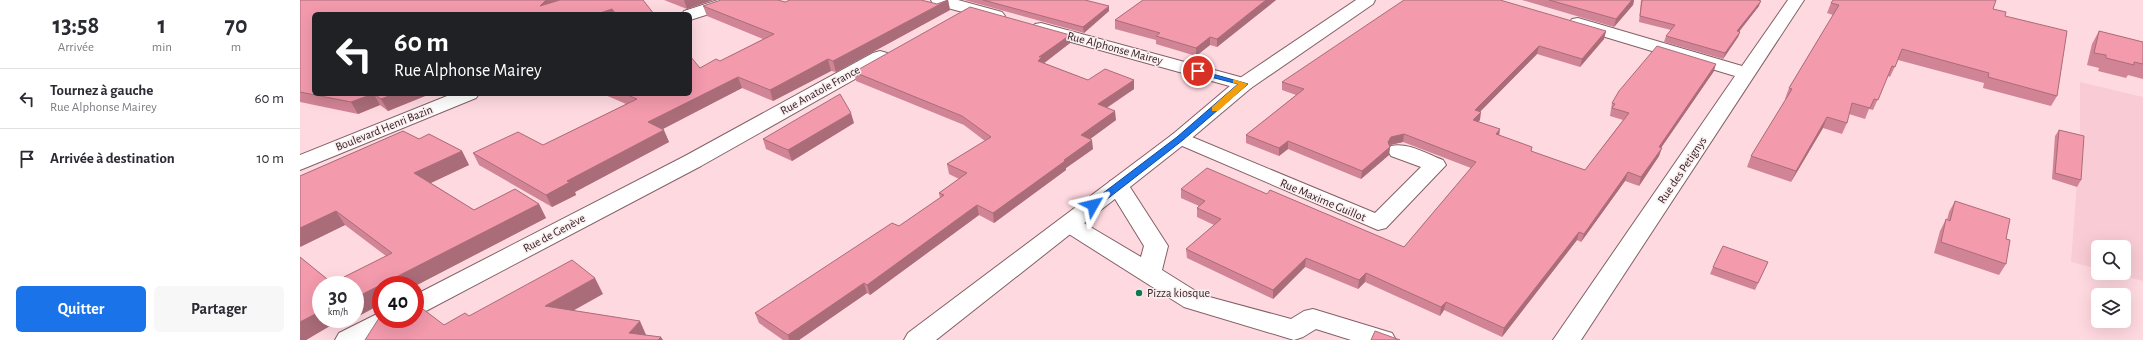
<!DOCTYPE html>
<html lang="fr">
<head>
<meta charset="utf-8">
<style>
	body { margin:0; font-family:"Alegreya Sans",sans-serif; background:#f7f7f7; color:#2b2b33; height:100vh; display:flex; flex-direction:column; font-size:15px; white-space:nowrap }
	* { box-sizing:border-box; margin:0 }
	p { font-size:13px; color:#7c7c81 }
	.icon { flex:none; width:22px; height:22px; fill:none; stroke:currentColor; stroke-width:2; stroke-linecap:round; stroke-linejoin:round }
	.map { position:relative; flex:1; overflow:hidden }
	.sheet { display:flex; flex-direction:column; background:#fff; width:300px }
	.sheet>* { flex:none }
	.guide { position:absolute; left:12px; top:12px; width:380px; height:84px; border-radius:6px; box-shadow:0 4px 16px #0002; background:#202124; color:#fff; overflow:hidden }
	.controls { position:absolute; left:1791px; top:240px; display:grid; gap:8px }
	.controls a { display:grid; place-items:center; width:40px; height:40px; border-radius:6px; background:#fff; box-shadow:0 4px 16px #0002; font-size:20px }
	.speed { position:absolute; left:12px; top:276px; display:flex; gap:8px; font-size:20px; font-weight:700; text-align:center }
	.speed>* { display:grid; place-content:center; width:52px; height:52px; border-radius:50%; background:#fff; box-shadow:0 4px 16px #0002; line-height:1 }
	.speed small { font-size:10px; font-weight:400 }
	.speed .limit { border:6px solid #d22; background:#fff; color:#111 }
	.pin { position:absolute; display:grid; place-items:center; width:34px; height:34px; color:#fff; margin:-17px; border:2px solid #fff; border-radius:50%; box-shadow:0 1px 4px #0007 }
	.me { position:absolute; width:44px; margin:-22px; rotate:53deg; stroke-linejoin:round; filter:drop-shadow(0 0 3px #0008) }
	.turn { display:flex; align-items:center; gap:14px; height:84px; padding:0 16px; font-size:18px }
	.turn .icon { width:52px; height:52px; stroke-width:2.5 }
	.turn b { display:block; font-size:28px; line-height:34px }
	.eta { display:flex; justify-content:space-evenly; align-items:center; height:68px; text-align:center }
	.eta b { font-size:24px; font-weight:700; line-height:28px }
	.primary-button { display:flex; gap:8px; margin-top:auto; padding:8px 16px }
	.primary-button a { flex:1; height:46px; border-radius:6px; background:#1a73e8; color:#fff; font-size:16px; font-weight:700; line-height:46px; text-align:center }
	.primary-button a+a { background:#f7f7f7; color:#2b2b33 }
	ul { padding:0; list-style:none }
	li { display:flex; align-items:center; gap:12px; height:60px; padding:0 16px; border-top:1px solid #e1e1e2 }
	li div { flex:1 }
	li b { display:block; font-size:15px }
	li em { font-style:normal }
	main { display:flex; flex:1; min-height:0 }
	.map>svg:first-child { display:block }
	.built { fill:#f9cbd4 }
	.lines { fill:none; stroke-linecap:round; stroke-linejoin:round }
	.minor-casing { stroke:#826167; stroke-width:2 }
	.tertiary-casing { stroke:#826167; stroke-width:2 }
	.minor { fill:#fff; fill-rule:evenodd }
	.tertiary { fill:#fff; fill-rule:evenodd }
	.wall { fill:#d18495 }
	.shaded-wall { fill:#aa6c79 }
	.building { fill:#f39aad; stroke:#aa6c79 }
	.route { fill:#1a73e8; stroke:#114b97 }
	.slow { fill:#f59e0b }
	.poi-dot { fill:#0f7952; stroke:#fcedef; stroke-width:1.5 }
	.labels { text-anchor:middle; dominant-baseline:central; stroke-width:3; stroke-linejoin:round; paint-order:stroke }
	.street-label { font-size:12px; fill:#2d1f22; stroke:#fcedef }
	.poi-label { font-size:12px; fill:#2d1f22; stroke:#fcedef; text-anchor:start }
</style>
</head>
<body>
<main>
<section class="sheet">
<div class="eta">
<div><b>13:58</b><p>Arrivée</p></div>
<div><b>1</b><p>min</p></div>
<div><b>70</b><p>m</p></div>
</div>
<ul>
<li><svg class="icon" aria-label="left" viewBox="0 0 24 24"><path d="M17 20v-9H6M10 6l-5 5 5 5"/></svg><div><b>Tournez à gauche</b><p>Rue Alphonse Mairey</p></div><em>60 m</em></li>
<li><svg class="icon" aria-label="arrive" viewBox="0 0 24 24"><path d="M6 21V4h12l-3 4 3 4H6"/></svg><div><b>Arrivée à destination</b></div><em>10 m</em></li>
</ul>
<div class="primary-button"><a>Quitter</a><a>Partager</a></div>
</section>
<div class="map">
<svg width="1843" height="340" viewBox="0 0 1843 340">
	<rect width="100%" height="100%" fill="#ffd9e0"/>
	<path class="built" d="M1780,82L1843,97V281L1813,273H1824V247H1798V269L1771,262L1780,143Z"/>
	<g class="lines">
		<defs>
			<path id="minor" d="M418,0H443L441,4L390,20V14H382L384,11Z
				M631,0H658L702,12L705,16L702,20L696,21L633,4Z
				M1488,0H1504L1281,340H1253L1435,76L1272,27L1269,23L1272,19L1278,18L1442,66Z
				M741,23L951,80L954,84L951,88L944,90L735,32L732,28L735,24Z
				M580,51L587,53L589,57L587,61L401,166L124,312L115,315V295L385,156L573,53Z
				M152,94H179L176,98L0,170V155Z
				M880,132L1075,213L1121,167L1091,156L1088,151L1091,146C1108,142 1127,154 1143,160L1146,165L1086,228L1078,230L873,142L869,138L873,134Z
				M818,179L826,181L868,246L862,270L902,295L991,319L1004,311L1013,309L1092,333L1096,340H1051L1016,329L1003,337L994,340L884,307L761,229L757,224L761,219L769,217L777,219L841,257L844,246L807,186L810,181Z
				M81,312V319H102L98,326L71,340H35L39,333Z"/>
			<path id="tertiary" d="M1056,0H1075L1073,4L951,88L887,142L636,340H604L608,333L873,134L937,80Z"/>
		</defs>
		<use href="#minor" class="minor-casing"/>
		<use href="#tertiary" class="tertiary-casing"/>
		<use href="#minor" class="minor"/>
		<use href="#tertiary" class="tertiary"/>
	</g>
	<path class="wall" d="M0,0H343L354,14H14L130,94L88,111L80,105L58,114L0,102Z
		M364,0H413L387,9Z
		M648,0L650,10L536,72L531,71L473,101L442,88L363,129L369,142L275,192L276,195L252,207L179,165L173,153L243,145L326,104L303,94H390L400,68L420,61L463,39L407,16L403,6L485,2L637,4Z
		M664,0H785L809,11L784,33Z
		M843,0H976L917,47L910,45L896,56L856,44V40L815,29V20Z
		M1222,0H1334L1333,5L1314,27Z
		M1341,0H1459V6L1439,31L1440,32L1438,37L1423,59L1364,42L1366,36L1371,30L1339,22Z
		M1531,3L1693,9L1705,16L1757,96L1751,106L1683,88L1684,83L1598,60L1590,77L1588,76L1573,110L1569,109L1565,119L1549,114L1547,123L1542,134L1523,128L1491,182L1447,167L1451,156L1486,99H1485L1489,88L1533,15L1527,13Z
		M1306,31L1304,39L1280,67L1237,54L1180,111V120L1178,121L1199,135L1231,151L1285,170L1323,120L1310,116L1312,103L1414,71L1361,148L1359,156L1339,186L1325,181L1281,242L1277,240L1202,337L1144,310L1140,316L1065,282L1058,289L1005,267L973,299L887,258L886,249L914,225L897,217V208L899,206L881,198V189L967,194L1104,247L1171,168L1103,142L1090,145L1089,155L1061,179L988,149L979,156L946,143V135L996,95L982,90V82Z
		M1799,31L1843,42V79L1828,75L1826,78L1798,71L1799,68L1787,65L1792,44Z
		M770,35V43L744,63L788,80H834V89L807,108L816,120L790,139L793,149L766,168V170L694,223L679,215L570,295L567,293L499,340H483L459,323L455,313L599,226L640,198L639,193L659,179L649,174L647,164L685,141L664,125L556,81L554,72Z
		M554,123L492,161L466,149L463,139Z
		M1759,130L1781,180L1777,187L1752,179L1755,136Z
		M103,131L119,139L129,134L162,151L169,165L131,183L174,210L215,189L239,204L246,218L115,286V285H81V304L55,318V285H21V319H52L44,323L40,320L6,340H0V257L32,283L86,256L45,225L0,247V176Z
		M1655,201L1706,239V264L1699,275L1634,253L1640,231L1646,219L1647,220L1649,212Z
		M1468,262L1455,290L1410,274L1413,267Z"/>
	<path class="shaded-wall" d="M246,0H262L240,6Z
		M384,0H413L387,9Z
		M648,0L650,10L536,72L533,61Z
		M966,0H976L917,47V39Z
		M1332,0H1334L1333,5L1314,27L1316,19Z
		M1461,1L1459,6L1435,37L1437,31Z
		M809,6V11L784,33L783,27Z
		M312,9L314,14H297Z
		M1306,31L1304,39L1280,67L1282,59Z
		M1440,32L1438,37L1423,59L1425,53Z
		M770,35V43L743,64L738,61L739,57Z
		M910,37V45L896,56V48Z
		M1239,46L1237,54L1174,118L1175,110Z
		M528,59L531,71L473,101L470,90Z
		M1416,64L1414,71L1356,155L1359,147Z
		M438,77L442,88L353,134L348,122Z
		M834,80V89L798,113V104Z
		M73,94H74L80,105L58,114L51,102Z
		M94,94H130L88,111L81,99Z
		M815,111L816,120L782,145L781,135Z
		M1181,112L1180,120L1172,128L1173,120Z
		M551,113L554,123L492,161L488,150Z
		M1527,117L1523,128L1491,182L1496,171Z
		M1200,129L1199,137L1196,134Z
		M364,130L369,142L275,192L276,195L252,207L246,195L267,181Z
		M1104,134L1103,142L1090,145L1088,148L1090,147L1089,155L1061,179L1062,171L1088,142L1091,137Z
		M792,140L793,149L766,168V170L694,223L693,213L764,160Z
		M988,141V149L979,156V148Z
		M1362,148L1359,156L1339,186L1341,177Z
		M162,151L169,165L122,187L114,173Z
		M1328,172L1325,181L1281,242L1284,234Z
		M239,204L246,218L115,286V285H81V304L55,318V298Z
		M677,205L679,215L570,295L567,285Z
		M36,211L45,225L0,247V228Z
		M1279,232L1277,240L1202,337L1204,328Z
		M1006,258L1005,267L973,299V290Z
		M1066,273L1065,282L1058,289L1059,280Z
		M295,278L303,294L253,322L245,306Z
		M564,283L567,293L499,340H489L488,335Z
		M1146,302L1144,310L1140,316L1141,307Z
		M21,311V319H39L40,320L6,340H0V322Z
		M41,319H52L44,323Z
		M340,321L347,337L329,333Z
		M361,337L363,340H358Z"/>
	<path class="building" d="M0,0H246L240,6L260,0H343L354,14H316L312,9L297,14H14V94H73L51,102L0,92Z
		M421,0H478L485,2L490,0H621L637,4L648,0L533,61L528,59L470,90L438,77L348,122L364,130L267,181L270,182L246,195L173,153L218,132L243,145L337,99L325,94H390V56L400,68L416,59L420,61L474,34L403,6Z
		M683,0H785L809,6L783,27Z
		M843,0H966L917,39L910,37L896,48L856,36L860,33L815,20Z
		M1104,0H1200L1306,31L1282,59L1239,46L1175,110L1181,112L1173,120L1200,129L1196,134L1232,147L1231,151L1285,170L1329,113L1312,108L1315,104L1312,103L1319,91L1357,46L1416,64L1359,147L1362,148L1341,177L1328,172L1284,234L1279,232L1204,328L1146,302L1141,307L1066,273L1059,280L1006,258L973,290L886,249L921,219L897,208L905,201L881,189L907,168L967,194L970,190L1104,247L1176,162L1104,134L1091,137L1088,142L1090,147L1062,171L988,141L979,148L946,135L1004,89L982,82Z
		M1249,0H1332L1316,19Z
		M1342,0H1458L1461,1L1437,31L1440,32L1425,53L1366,36L1375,25L1340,16Z
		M1533,0H1696L1693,9L1706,12L1705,16L1767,31L1757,96L1688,77L1689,73L1602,49L1595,67L1592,66L1578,100L1574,99L1570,108L1552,103L1547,123L1527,117L1496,171L1451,156L1492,89L1489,88L1539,5L1531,3Z
		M670,7L770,35L739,57H742L738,61L788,80L805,69L834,80L798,104L815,111L781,135L792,140L764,160L765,161L693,213L677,205L567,285L564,283L488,335L455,313L592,223L599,226L644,195L639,193L667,173L647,164L691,137L662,116L554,72Z
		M1799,31L1843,42V64L1834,62V65L1806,58V55L1794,53Z
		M74,94H94L81,99Z
		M540,94L551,113L488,150L463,139Z
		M1759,130L1784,136L1781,180L1755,173Z
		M103,131L119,139L129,134L162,151L114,173L174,210L215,189L239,204L55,298V285H21V311L0,322V257L32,283L92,253L36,211L0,228V176Z
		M1655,201L1710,219L1706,239L1710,240L1706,264L1641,242L1646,219L1650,221Z
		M1423,246L1468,262L1458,283L1413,267Z
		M272,260L295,278L245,306L340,321L329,333L361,337L358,340H65L81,315V319H115V303L144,325L165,313L169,316Z
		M1075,331L1100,340H1071Z"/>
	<path class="route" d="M895,69L948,84L883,140L797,207H790V203L877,137L938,84L895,73Z"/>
	<path class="slow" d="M933,79L948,84L918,111H912V107L938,84L933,83Z"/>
	<circle class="poi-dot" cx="839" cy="293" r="4"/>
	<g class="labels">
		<g class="street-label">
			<text transform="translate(815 48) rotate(15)">Rue Alphonse Mairey</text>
			<text transform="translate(520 90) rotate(-29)">Rue Anatole France</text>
			<text transform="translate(84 128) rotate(-22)">Boulevard Henri Bazin</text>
			<text transform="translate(1382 170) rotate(-56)">Rue des Petignys</text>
			<text transform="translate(1023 200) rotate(23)">Rue Maxime Guillot</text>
			<text transform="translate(254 233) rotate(-28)">Rue de Genève</text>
		</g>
		<g class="poi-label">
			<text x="847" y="293">Pizza kiosque</text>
		</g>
	</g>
</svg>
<div class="controls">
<a><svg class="icon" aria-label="search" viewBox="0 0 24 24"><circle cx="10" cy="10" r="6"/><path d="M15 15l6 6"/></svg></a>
<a><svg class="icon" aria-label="layers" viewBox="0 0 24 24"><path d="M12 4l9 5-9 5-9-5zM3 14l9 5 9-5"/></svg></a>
</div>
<div class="speed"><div>30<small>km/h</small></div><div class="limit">40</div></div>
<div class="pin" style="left:898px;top:71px;background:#d93025"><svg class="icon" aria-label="arrive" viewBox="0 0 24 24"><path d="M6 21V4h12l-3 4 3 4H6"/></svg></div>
<svg class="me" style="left:793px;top:205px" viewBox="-20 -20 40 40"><path d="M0-17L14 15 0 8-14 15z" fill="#1a73e8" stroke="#fff" stroke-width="4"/></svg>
<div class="guide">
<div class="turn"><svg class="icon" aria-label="left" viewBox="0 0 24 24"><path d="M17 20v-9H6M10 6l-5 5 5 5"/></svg><div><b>60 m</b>Rue Alphonse Mairey</div></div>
</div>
</div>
</main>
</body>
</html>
